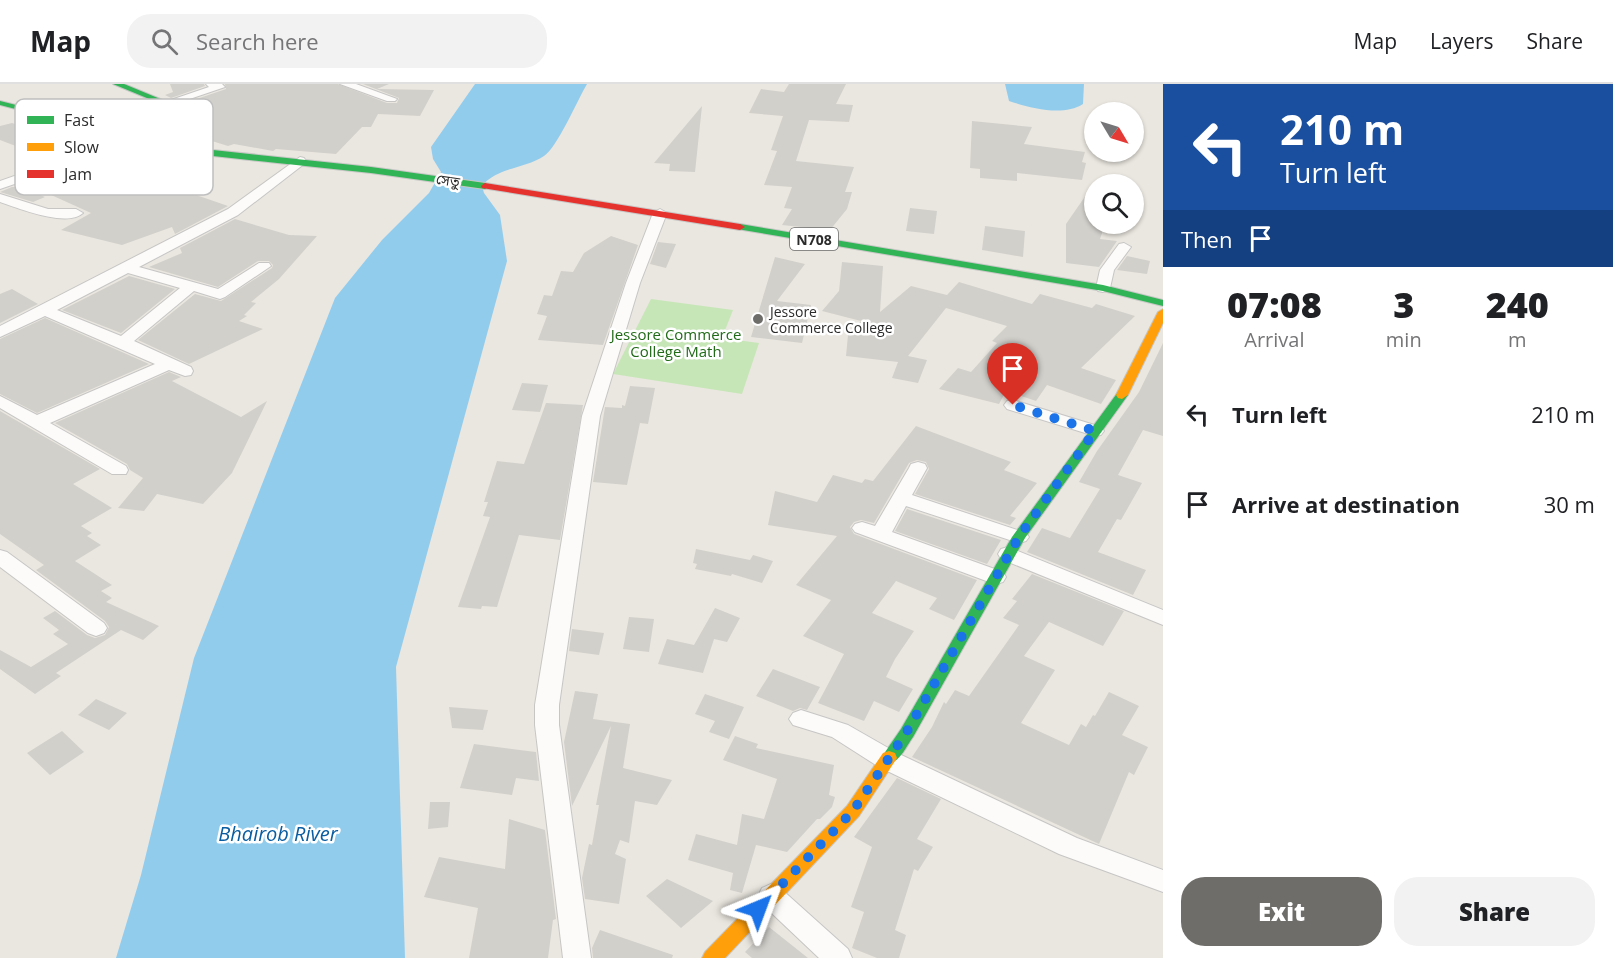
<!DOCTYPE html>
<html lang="en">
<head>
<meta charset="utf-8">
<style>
	body { margin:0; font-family:"Open Sans","Noto Sans Bengali",sans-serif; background:#f2f2f2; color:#202124; height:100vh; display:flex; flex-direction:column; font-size:22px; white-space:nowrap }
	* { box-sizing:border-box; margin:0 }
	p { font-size:20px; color:#757577 }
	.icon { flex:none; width:33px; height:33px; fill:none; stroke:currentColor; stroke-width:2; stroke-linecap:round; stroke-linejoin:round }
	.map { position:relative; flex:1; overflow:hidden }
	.drawer { display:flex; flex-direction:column; background:#fff; width:450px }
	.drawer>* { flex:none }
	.guide { background:#1a4fa0; color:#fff; overflow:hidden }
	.needle { width:39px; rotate:128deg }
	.tools { position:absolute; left:1084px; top:18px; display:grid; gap:12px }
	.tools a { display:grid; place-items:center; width:60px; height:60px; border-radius:50%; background:#fff; box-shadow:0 2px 4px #0004; font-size:30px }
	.pin { position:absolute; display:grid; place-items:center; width:51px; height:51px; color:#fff; margin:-62px -26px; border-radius:50% 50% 50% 0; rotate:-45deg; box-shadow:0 0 6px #0007 }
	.pin .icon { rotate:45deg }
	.me { position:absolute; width:66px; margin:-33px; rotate:44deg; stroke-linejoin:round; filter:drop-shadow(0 0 4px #0008) }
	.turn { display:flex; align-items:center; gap:21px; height:126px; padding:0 18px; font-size:27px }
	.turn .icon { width:78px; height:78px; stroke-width:2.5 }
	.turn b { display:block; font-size:42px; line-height:51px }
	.then { display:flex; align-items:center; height:57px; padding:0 18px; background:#0003; gap:12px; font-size:22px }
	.eta { display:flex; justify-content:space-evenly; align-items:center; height:102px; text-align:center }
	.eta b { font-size:36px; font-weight:800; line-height:42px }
	.button { display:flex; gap:12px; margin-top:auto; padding:12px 18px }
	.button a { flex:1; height:69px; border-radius:24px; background:#6e6d6a; color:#fff; font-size:24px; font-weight:800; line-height:69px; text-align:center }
	.button a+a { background:#f2f2f2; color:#202124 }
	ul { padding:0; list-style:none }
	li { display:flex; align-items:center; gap:18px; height:90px; padding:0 18px }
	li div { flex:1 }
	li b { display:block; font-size:22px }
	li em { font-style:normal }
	header { display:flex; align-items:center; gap:36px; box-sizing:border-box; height:84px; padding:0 30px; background:#fff; border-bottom:2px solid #e0e0e0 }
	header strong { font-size:28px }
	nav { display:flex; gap:33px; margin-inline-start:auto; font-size:21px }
	.search { width:420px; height:54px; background:#f2f2f2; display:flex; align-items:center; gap:15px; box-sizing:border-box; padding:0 21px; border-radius:24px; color:#757577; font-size:22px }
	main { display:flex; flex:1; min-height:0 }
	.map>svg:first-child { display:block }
	.green { fill:#c7e6b8 }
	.water { fill:#92cced }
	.building { fill:#d2d0cb }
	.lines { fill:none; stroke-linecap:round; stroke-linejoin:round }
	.street-casing { stroke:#c7c6c5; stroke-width:2 }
	.fast-casing { stroke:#c7c6c5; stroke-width:2 }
	.slow-casing { stroke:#c7c6c5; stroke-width:2 }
	.jam-casing { stroke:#c7c6c5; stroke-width:2 }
	.street { fill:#fcfbfa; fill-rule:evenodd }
	.fast { fill:#30b455; fill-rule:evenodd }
	.slow { fill:#ff9f0a; fill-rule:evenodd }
	.jam { fill:#e5322d; fill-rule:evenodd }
	.route { stroke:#1a73e8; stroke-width:10; stroke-dasharray:0 18 }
	.poi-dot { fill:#6e6d6a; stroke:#fff; stroke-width:2 }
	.labels { text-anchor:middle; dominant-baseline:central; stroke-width:5; stroke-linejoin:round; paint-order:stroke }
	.far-street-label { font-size:14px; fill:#2b2b2b; stroke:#fff }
	.shield { fill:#fff; stroke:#6b6b6b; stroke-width:1.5 }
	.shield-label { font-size:14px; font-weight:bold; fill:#2b2b2b }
	.far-poi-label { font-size:14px; fill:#2b2b2b; stroke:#fff; text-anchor:start }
	.park-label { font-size:15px; fill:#216b18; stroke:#fff }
	.near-water-label { font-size:20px; font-style:italic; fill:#0a5da0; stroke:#fff }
	.key { fill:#fff; stroke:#bfbfbf; stroke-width:1.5 }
	.key-label { font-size:16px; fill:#2b2b2b }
</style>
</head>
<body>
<header>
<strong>Map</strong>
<div class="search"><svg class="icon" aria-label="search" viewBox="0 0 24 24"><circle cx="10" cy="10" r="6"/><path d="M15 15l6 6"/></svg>Search here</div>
<nav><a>Map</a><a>Layers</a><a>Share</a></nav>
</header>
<main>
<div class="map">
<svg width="1163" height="874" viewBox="0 0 1163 874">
	<rect width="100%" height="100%" fill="#eae7e0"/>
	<path class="green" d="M651,215L733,226L722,254L759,259L742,310L613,290Z"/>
	<path class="water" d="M475,0H587C578,15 557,64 544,72C525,85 497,83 482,102L484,109L500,131L507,177L396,583L405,874H116L141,791L194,574L335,214L382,156L429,109L441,88L433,75L431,63Z
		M1005,0H1084L1083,20C1063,33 1030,24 1009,17Z"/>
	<path class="building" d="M170,0H204L205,2L171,14L165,11L173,8Z
		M225,0H338L387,19H397L399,14L363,0H389L377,5L434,6L420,32L378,30L371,43H362L336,70L276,65L273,67L234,60L228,62L160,41L186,28L188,23L185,19L226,5Z
		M789,0H846L836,20L853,21L849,38L809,36L796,77L854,83L845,108H852L847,125L830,146L782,141L792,125L784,124L792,103L764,101L777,67L771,66L783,32L749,29L761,5L784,8Z
		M702,22L695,88L669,87L670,80L654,79Z
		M972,37L1032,43L1024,60L1085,68L1082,78L1086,79L1082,96L1017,89V97L980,94V85L970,84Z
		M12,39L48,51L55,49L89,62L52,76L0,56V42Z
		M105,69L152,88L158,85L186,96L173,103L228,122L175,150L172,143L122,161L61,146L91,129L49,110L92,94L87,91L120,100L128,98L127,89L85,79Z
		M1095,98V140H1105L1100,155L1117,157L1099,183L1066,179V140Z
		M12,103H20L45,113L33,118L0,108Z
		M910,124L937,127L934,150L906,147Z
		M235,135L289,151L317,152L279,195L251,218L256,219L244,231L247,232L239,237L263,245L189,280L138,256L195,210L221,217L272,184L273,181L269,177H258L218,203L149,183L182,169L180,164Z
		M985,142L1025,147L1023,173L982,166Z
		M611,152L638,161L603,261L538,256L547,232L537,230L544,211L552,212L561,187L573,188L584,169Z
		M658,158L676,160L666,184L650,180Z
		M1127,172L1150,177L1147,190L1117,186Z
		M775,173L805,180L777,217L811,221L802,259L751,253Z
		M842,178L883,182L880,228L911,202L947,211L959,198L1032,220L1040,210L1092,224L1096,220L1135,232L1081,284L1116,296L1101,320L1047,301L1036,317L1006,307L999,320L939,305L958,284L971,288L997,259L992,257L1007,242L946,224L908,272L927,276L918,299L892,294L898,278L846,272L848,251L861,237L822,227L839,207Z
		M129,192L175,205L121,249L62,226Z
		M12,205L38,220L0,239V210Z
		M45,234L149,280L37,329L0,310V255Z
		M1163,259V352L1143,346L1118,391L1142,399L1121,436L1117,435L1098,468L1146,486L1133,511L1027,468L1042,444L1070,454L1100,405L1079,398L1097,367L1139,308Z
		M169,288L181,293L172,297L241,333L267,317L232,389L203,420L157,410L144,427L118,424L143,394L130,386L127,380L55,339Z
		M522,299L548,301L540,328L512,326Z
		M630,302L655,304L648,340L640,339L627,401L593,398L605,323L622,324V321L625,322Z
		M546,319L583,321L560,456L519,451L497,523L482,522L481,525L458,523L490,433L483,432L488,418H484L497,377L524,380Z
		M0,327L100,385L73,400L112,424L81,442L92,449L87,452L101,461L75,477L112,501L101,507L112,514L106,518L159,542L143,556L121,546L56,589L61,592L35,610L0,585V566L31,583L68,560L53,550L59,546L43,534L55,527L87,551L95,554L105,551L109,543L105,537L36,486L44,481L0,450Z
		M916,342L1011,378L1004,386L1037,399L1010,432L1016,434L1010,441L915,410L929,385L926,378L917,376L909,379L874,439L861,436L854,438L850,443L854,450L977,496L954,536L929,525L937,514L896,497L872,529L914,547L895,575L886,593L913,605L899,628L874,617L864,637L818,619L844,570L803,552L831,516L796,501L837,452L768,441L775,407L817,418L833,391L862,399L865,395L873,397Z
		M907,425L1001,456L987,480L895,447Z
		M696,465L750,476L753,471L773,477L762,499L732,490L731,492L695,485L697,480L693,479Z
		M1032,490L1124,527L1103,562L1049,538L1024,572L1055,586L1021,639L1069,661L1081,640L1086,643L1093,631L1095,632L1109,608L1139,622L1122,651L1148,663L1134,691L1129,688L1099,760L912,673L932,643L944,618L946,620L955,606L969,612L1019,541L1003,534L1017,517L1012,515Z
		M715,524L740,534L727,558L714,555L703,589L658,580L667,555L694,561Z
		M629,533L654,535L649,568L623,565Z
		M572,545L604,549L599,571L569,567Z
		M773,585L820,603L807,626L800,624L793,627L756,612Z
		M575,607L598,610L593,635L630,640L623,684L672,696L657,721L635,717L629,759L620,756L615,770L626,775L619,820L585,815L582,794L589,760L592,761L599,721H596L611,642L572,722L564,658Z
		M705,610L744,623L729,655L709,648L715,637L695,630Z
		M96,615L127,629L109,646L78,631Z
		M449,623L488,626L483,646L452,644Z
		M62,647L84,668L50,691L27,669Z
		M735,652L758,660L756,664L834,681L829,711L835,713L832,723L820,735H817L787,768L756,761L742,809L730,806L733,789L688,776L696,750L737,761L742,730L764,735L777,695L723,676Z
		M474,660L536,668L539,697L516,694L512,711L460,704Z
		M897,694L941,715L917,755L933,763L918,787L914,785L895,846L906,851L899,874H877L852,864L864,828L851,823L872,763L854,753Z
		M430,718H450L448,743L428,745Z
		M509,735L545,746L556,835L553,836L548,874H469L478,824L424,813L439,773L505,785Z
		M667,795L713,817L681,844L646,812Z
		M769,843L808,874H752L745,868Z
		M600,846L673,871L672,874H593L592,864Z"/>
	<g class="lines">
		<defs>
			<path id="street" d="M206,0H222L225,3L172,21L168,22L162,19L209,3Z
				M340,0H356L397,15L395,17H387Z
				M126,46L132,50L130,53L91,74L77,79L126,91L127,94L126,97L121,98L64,83L0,105V97L83,68Z
				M300,73L304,74L306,77L304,80L238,131L139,183L218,205L259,179H269L271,182L225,213L220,215L194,207L134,257L191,283L193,287L191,291L185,292L169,286L50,339L126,382L128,386L126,390H112L0,324V312L37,331L155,280L45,232L0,253V242L228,125ZM128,189L180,204L121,252L57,226Z
				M0,110L48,125H76L83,129C67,144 18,124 0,118Z
				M660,125L667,129L640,199L600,332L559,621V641L591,874H563L535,641V621L582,332L626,199L653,129Z
				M1124,159L1131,163L1114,186L1110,204L1103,208L1098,207L1096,204L1100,186L1119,160Z
				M1013,316L1101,343L1104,347L1101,351L1095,352L1007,325L1004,321L1007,317Z
				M918,378L925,380L927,384L912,411L1026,449L1029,453L1026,457L1019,459L906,422L892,448L1003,488L1006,493L1003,498L996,500L989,498L855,448L852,444L855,440L862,438L875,442L909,384L911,380Z
				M1008,463L1163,526V541L1001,475L998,470L1001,465Z
				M0,466L7,468L104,539L107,544L104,549L96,552L88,549L0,483Z
				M801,626L848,641L897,669L1077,754L1163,786V808L1059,770L879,683L832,653L793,641L789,635L793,629Z
				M771,800L780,804L848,865L852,874H819L762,820L758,812L762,804Z"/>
			<path id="fast" d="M113,0H124L182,24L133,50L213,66L371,83L485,99L489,102L485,105L371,89L213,72L167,64L0,21V17L124,48L171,24Z
				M740,140L1103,201L1163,216V222L1103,207L737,145L735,143Z
				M1122,307L1128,311L1025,454L913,653C905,664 898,683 883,679L881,674L901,645L1012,453L1118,308Z"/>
			<path id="slow" d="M1163,225V239L1128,311L1122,315L1118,314L1116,311L1158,228Z
				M889,667L895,669L897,674L859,732L725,874H702L705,868L847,722L883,669Z"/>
			<path id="jam" d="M485,99L740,140L745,143L740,146L482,104L481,102Z"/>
		</defs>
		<use href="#street" class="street-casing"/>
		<use href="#fast" class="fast-casing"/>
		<use href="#slow" class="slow-casing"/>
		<use href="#jam" class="jam-casing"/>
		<use href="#street" class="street"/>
		<use href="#fast" class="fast"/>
		<use href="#slow" class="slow"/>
		<use href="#jam" class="jam"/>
	</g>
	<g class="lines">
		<path class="route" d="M758,825L853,727L906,649L1019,453L1095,347L1013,321"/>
	</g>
	<circle class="poi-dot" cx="758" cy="235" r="6"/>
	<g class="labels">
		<g class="far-street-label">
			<text transform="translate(448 96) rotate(8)">সেতু</text>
		</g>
		<rect class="shield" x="790" y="144" width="48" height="22" rx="4.5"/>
		<g class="shield-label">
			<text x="814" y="155">N708</text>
		</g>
		<g class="far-poi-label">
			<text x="770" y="227">Jessore<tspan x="770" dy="16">Commerce College</tspan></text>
		</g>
		<g class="park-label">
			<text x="676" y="250">Jessore Commerce<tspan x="676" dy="17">College Math</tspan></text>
		</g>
		<g class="near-water-label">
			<text x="278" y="749">Bhairob River</text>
		</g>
	</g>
	<rect x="15" y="15" width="198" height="96" rx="9" class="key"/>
	<rect x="27" y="32" width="27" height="8" fill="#30b455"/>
	<rect x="27" y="59" width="27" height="8" fill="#ff9f0a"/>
	<rect x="27" y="86" width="27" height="8" fill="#e5322d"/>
	<g class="key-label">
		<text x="64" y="42">Fast</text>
		<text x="64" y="69">Slow</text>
		<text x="64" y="96">Jam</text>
	</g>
</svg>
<div class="tools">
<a><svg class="needle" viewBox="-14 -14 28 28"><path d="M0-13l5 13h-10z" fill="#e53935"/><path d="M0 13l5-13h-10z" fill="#757577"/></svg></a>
<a><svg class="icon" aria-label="search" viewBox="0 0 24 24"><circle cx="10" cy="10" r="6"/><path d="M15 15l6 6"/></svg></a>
</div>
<div class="pin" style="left:1013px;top:321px;background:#d93025"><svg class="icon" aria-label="arrive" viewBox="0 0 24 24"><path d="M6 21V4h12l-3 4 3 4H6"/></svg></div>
<svg class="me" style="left:758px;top:825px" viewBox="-20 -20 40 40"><path d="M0-17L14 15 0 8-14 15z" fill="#1a73e8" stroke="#fff" stroke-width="4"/></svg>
</div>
<section class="drawer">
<div class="guide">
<div class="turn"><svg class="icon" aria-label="left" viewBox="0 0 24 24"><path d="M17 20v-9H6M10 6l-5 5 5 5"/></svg><div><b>210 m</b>Turn left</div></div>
<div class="then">Then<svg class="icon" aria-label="arrive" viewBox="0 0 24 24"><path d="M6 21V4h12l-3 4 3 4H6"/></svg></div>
</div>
<div class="eta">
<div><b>07:08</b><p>Arrival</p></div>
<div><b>3</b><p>min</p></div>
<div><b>240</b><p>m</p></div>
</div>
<ul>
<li><svg class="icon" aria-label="left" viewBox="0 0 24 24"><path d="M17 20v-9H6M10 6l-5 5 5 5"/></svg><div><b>Turn left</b></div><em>210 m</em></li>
<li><svg class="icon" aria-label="arrive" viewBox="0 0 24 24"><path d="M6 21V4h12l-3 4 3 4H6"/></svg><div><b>Arrive at destination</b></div><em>30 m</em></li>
</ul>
<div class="button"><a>Exit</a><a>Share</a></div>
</section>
</main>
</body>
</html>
